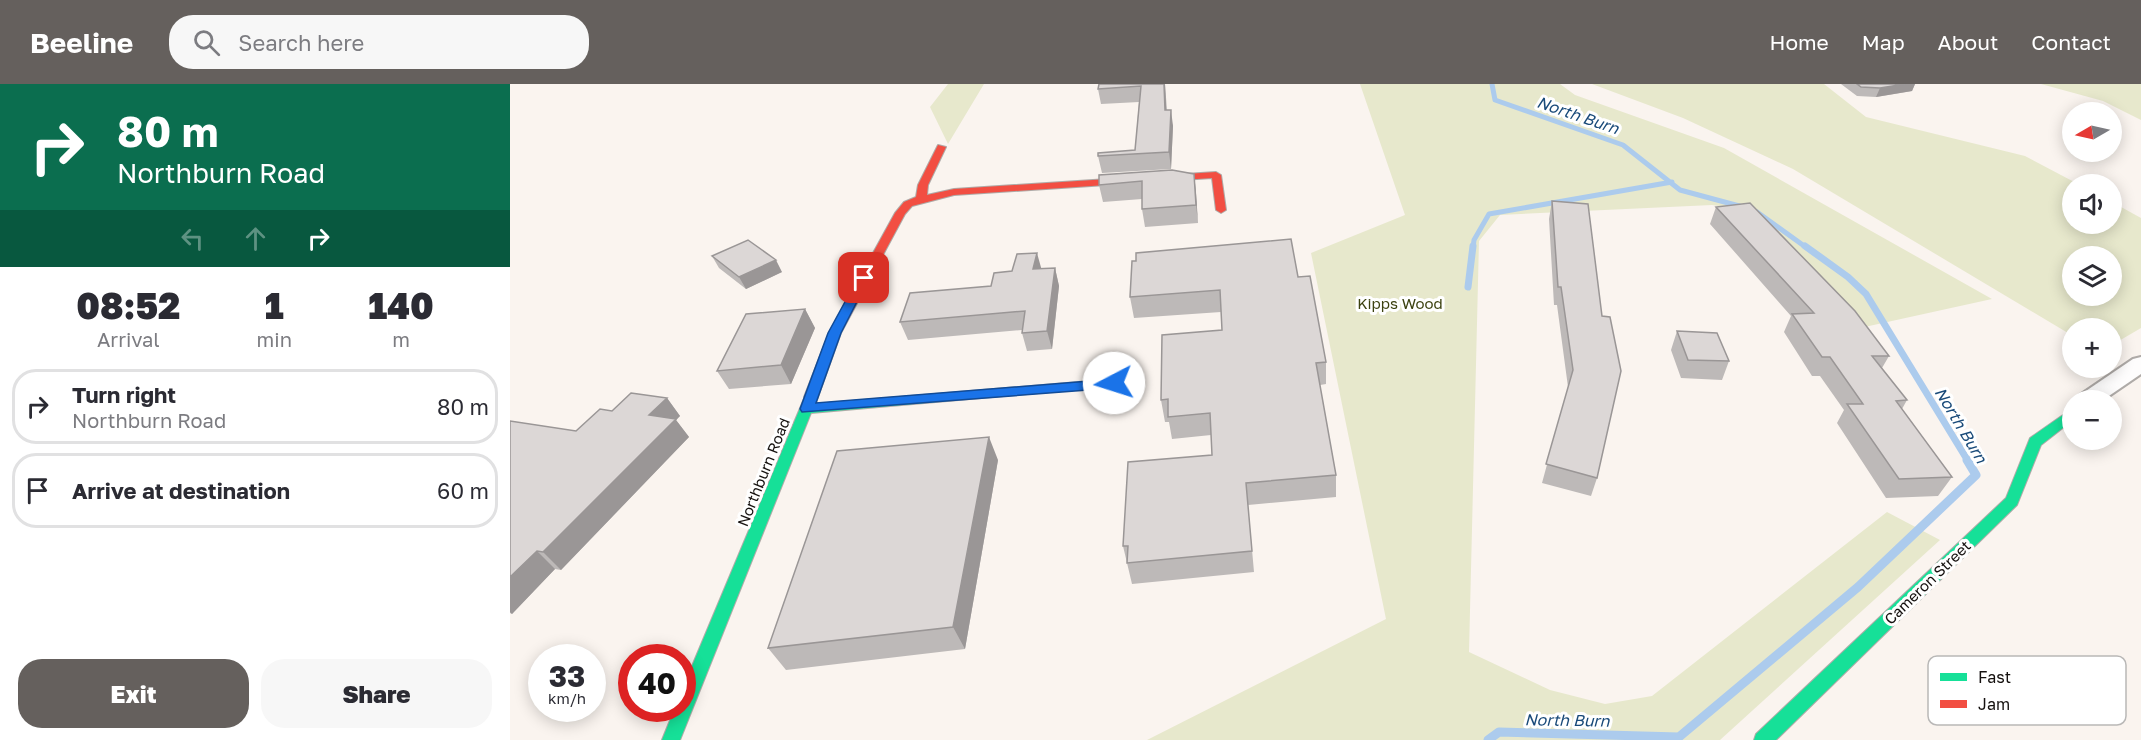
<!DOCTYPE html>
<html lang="en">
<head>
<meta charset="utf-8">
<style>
	body { margin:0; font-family:"Golos Text",sans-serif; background:#f7f7f7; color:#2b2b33; height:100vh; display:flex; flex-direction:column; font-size:22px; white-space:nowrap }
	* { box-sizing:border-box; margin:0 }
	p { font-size:20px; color:#7c7c81 }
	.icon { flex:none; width:33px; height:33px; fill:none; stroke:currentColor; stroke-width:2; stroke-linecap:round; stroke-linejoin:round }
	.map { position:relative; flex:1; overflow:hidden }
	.drawer { display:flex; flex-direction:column; background:#fff; width:510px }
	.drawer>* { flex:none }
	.banner { background:#0b6e4f; color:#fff; overflow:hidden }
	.needle { width:39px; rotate:261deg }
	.fabs { position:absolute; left:1552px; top:18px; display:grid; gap:12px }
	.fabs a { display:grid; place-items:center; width:60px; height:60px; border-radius:50%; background:#fff; box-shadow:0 3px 15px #0003; font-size:30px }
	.speed { position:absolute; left:18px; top:560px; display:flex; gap:12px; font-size:30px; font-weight:700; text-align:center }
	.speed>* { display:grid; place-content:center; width:78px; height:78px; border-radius:50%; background:#fff; box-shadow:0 3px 15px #0003; line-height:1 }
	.speed small { font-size:15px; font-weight:400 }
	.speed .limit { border:9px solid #d22; background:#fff; color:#111 }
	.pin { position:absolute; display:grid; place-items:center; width:51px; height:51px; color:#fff; margin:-26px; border-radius:12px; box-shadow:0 3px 9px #0006 }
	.me { position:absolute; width:66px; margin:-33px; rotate:265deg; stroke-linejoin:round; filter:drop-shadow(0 0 4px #0008) }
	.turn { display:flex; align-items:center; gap:21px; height:126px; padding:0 18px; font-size:27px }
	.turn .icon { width:78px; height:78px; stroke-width:2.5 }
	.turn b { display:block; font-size:42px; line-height:51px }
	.lanes { display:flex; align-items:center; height:57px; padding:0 18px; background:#0003; justify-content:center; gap:30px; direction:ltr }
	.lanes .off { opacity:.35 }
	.eta { display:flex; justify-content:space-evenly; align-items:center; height:102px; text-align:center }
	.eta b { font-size:36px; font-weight:800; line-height:42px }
	.action { display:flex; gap:12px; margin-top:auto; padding:12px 18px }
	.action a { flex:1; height:69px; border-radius:24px; background:#65605d; color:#fff; font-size:24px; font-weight:800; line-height:69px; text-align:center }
	.action a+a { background:#f7f7f7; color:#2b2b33 }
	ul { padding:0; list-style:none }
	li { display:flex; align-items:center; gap:18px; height:75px; margin:0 12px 9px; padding:0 6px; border:3px solid #e1e1e2; border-radius:24px }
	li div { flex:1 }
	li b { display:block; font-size:22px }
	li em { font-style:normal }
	header { display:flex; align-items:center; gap:36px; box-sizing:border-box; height:84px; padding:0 30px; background:#65605d; color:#fff }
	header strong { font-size:28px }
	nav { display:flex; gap:33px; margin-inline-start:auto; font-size:21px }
	.search { width:420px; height:54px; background:#f7f7f7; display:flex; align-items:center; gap:15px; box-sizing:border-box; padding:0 21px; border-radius:24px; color:#7c7c81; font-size:22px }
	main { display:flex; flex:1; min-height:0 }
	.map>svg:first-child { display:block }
	.green { fill:#e7e8cc; fill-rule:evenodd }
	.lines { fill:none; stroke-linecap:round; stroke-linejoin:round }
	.stream-far2 { stroke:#accbed; stroke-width:5 }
	.stream-far1 { stroke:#accbed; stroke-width:7 }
	.stream { stroke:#accbed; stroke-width:9 }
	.street-casing { stroke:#afaba8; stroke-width:4 }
	.fast-casing { stroke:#afaba8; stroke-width:2 }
	.jam-casing { stroke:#afaba8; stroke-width:2 }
	.street { fill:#fefdfd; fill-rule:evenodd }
	.fast { fill:#16e098; fill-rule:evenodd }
	.jam { fill:#f24e42; fill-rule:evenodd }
	.wall { fill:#bdb9b8 }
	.shaded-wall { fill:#9a9696 }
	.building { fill:#dcd7d6; stroke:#9a9696; stroke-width:1.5 }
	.route { fill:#1a73e8; stroke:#114b97; stroke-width:1.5 }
	.labels { text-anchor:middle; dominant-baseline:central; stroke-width:6; stroke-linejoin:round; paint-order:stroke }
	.park-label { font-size:15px; fill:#3c4210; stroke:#fff }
	.street-label { font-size:15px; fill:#15110f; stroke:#fff }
	.water-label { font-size:16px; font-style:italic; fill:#194a79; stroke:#fff }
	.key { fill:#fff; stroke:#b9b8b7; stroke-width:1.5 }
	.key-label { font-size:16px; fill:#15110f }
</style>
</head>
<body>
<header>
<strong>Beeline</strong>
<div class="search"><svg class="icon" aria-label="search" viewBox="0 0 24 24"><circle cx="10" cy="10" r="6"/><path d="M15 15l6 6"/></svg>Search here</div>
<nav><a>Home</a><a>Map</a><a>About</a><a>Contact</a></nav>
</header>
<main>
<section class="drawer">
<div class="banner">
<div class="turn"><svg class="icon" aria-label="right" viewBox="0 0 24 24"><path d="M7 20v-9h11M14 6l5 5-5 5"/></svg><div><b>80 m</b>Northburn Road</div></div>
<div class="lanes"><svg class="icon off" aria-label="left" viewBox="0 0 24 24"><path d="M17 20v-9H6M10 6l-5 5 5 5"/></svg><svg class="icon off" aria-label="ahead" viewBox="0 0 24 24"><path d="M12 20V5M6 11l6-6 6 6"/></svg><svg class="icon" aria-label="right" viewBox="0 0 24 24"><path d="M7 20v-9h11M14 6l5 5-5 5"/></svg></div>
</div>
<div class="eta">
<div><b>08:52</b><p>Arrival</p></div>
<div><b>1</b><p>min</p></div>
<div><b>140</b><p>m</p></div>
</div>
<ul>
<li><svg class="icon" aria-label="right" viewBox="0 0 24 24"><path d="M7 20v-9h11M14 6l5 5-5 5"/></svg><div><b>Turn right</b><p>Northburn Road</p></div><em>80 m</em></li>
<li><svg class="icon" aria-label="arrive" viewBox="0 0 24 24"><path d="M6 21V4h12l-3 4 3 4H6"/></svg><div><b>Arrive at destination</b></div><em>60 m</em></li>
</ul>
<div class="action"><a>Exit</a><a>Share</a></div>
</section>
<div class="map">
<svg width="1631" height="656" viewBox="0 0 1631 656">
	<rect width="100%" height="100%" fill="#faf4ef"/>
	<path class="green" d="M438,0H474L438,60L420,23Z
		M850,0H1050L1065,11L1214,64L1482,215L1350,244L1233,126L1202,121L990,131L969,157L959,568L1040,606L1095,620L1142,612L1377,428L1430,456L1210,656H637L876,535L801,169L895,131Z
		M1082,0H1314L1356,33L1515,72L1568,100H1563V140H1602V118L1631,134V244L1602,261V244H1563V252L1283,85L1173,34ZM1563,172H1602V212H1563Z
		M1531,0H1631V36L1593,17Z"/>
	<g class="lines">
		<path class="stream-far2" d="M982,0L985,16L1113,61L1170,106L1233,123
			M1247,128L1297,164
			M963,164L964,156L979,130L1162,98"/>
		<path class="stream-far1" d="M1295,162L1338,193L1356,210L1458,377
			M958,203L963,162"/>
		<path class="stream" d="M978,656L989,648L1169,653L1348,503L1466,391L1457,376"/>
		<defs>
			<path id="street" d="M1631,273V290L1593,316H1567L1570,311L1623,275Z"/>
			<path id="fast" d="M604,295L611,299L609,302L301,329L170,656H152L165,624H172V606L296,310H306L308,313L305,320Z
				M1563,324V336L1531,361L1507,421L1266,656H1244L1246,650L1496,414L1520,354Z"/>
			<path id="jam" d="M428,61L436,63L418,101L417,111L444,105L706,88L711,91L716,126L711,129L706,126L702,94L444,111L402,122L395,130L331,249L308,313L301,318L296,316L294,313L319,249L385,129L394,118L406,113L408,101Z"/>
		</defs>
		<use href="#street" class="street-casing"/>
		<use href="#fast" class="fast-casing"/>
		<use href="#jam" class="jam-casing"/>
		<use href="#street" class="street"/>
		<use href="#fast" class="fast"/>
		<use href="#jam" class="jam"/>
	</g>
	<path class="wall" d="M589,0H655L657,26L663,42L661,85L592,89L588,72L625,66L629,18L591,20L588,5Z
		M1331,0H1405L1402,7L1366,13L1347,12Z
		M684,90L688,139L635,143L632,125V115L593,118L589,101Z
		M1042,117L1087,394L1081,412L1032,399L1058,303L1047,221H1044L1039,135Z
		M1206,123L1379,272L1372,284L1397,316L1392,325L1442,393L1428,412L1376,414L1327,339L1334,326L1310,292H1302L1274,248L1281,232L1200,140Z
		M202,172L272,188L236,205L209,184Z
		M545,184L549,202L542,265L517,267L512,249V246L398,256L390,238L532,185Z
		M788,193L816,278V300L810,301L826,391V413L738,421L744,488L622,500L613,462L702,371L701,351L662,355L659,338H655L651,316L712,246L711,228L624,234L620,213Z
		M295,225L305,244L281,300L219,305L207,287Z
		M1167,247L1219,277L1212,296L1171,294L1161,266Z
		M157,314L170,332L166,336L179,353L51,486L45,485L2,530L0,529V337L66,347L102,327Z
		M488,376L455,565L276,586L258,564Z"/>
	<path class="shaded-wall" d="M654,0H655L657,42L655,26Z
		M1395,0H1405L1402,7L1366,13L1370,4Z
		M661,26L663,42L661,85L659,68Z
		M684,90L686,108L688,139L686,121Z
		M527,169L532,187L523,185Z
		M266,176L272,188L236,205L229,193Z
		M545,184L549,202L542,265L537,247Z
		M295,225L305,244L281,300L271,281Z
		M157,314L170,332L166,336L179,353L51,486L33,468L139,331Z
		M479,353L488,376L455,565L443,543Z
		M27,467L45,485L2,530L0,528V493Z"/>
	<path class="building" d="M589,0H654L655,26H661L659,68L588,72V69L625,66L631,2L588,5Z
		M1347,0H1395L1370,4L1351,3Z
		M662,86L684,90L686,121L632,125V97L589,101V91Z
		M1042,117L1078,120L1092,232L1100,233L1111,287L1087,394L1036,380L1063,286L1051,203H1048Z
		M1240,119L1345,227L1379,272H1362L1397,316L1386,317L1442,393L1389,395L1337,320H1353L1320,273H1312L1282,230L1304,229L1206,123Z
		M781,155L788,193L800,192L816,278L806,279L826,391L736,399L742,467L617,479L618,462H613L618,378L702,371L700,329L658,333V315L651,316L652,251L712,246L710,206L620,213L622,177H626V169Z
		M238,156L266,176L229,193L202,172Z
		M527,169L523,185L545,184L537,247L512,249L515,227L390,238L400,209L481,202L484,189L502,187L507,170Z
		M295,225L271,281L207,287L236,230Z
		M1167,247L1207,249L1219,277L1178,276Z
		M121,309L157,314L139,331L166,335L33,468L27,467L0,493V337L66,347L90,325L102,327Z
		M479,353L443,543L258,564L327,367Z"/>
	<path class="route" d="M354,191L359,194L331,249L306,319L604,295L610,299L604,304L292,328L290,325L318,249L348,194Z"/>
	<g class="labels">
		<g class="park-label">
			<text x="890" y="219">Kipps Wood</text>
		</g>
		<g class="street-label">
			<text transform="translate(253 388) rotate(-68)">Northburn Road</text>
			<text transform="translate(1417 498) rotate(-44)">Cameron Street</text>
		</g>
		<g class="water-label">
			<text transform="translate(1068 31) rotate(19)">North Burn</text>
			<text transform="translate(1451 341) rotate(59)">North Burn</text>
			<text transform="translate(1057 636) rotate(1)">North Burn</text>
		</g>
	</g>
	<rect x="1418" y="572" width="198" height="69" rx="9" class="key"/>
	<rect x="1430" y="589" width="27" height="8" fill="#16e098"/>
	<rect x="1430" y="616" width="27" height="8" fill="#f24e42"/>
	<g class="key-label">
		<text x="1468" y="599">Fast</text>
		<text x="1468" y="626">Jam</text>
	</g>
</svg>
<div class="fabs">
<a><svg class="needle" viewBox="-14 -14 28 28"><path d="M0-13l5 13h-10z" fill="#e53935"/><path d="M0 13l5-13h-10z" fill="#7c7c81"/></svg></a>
<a><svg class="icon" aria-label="sound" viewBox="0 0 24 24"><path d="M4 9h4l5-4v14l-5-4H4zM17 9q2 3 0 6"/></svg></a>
<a><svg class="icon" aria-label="layers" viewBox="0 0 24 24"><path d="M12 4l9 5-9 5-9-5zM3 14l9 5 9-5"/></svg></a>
<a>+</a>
<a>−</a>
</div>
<div class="speed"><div>33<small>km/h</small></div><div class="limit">40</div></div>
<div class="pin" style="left:354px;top:194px;background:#d93025"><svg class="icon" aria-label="arrive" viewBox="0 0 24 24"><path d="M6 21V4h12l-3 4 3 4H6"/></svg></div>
<svg class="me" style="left:604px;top:299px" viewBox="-20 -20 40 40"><circle r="19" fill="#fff"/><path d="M0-13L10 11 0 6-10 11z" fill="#1a73e8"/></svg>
</div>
</main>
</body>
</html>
